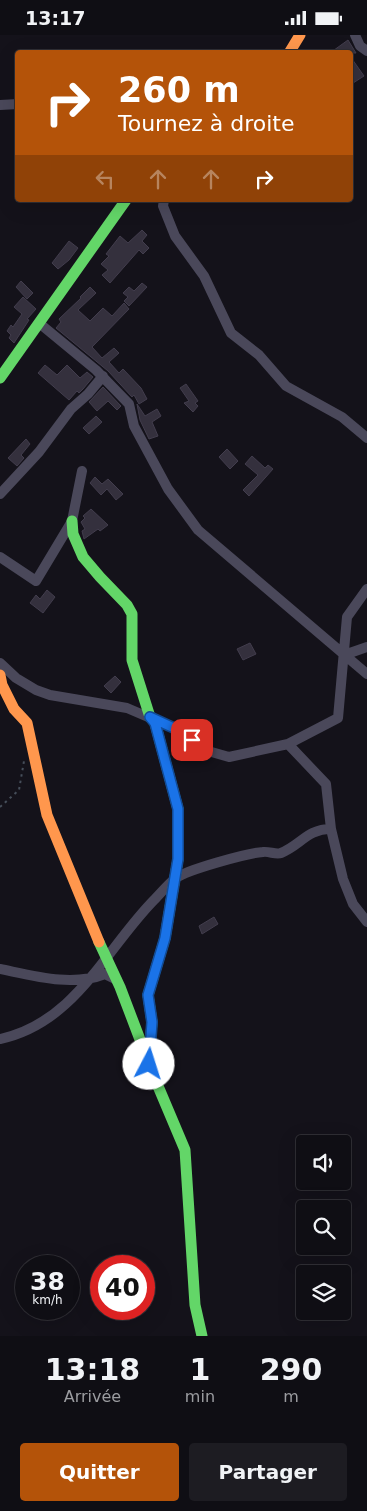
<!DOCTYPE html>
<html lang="fr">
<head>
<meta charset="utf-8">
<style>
	body { margin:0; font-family:"DejaVu Sans",sans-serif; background:#1d1c22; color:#f1f3f6; height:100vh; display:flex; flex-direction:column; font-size:19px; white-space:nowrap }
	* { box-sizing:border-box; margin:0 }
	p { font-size:16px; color:#9b9ca0 }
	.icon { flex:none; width:28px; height:28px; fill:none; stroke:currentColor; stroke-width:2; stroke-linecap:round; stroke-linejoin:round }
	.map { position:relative; height:1301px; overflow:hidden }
	.panel { display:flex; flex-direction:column; background:#0f0e14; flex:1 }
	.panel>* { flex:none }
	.top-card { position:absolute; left:15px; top:15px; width:338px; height:152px; border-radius:5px; box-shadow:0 5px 20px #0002,0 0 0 1px #2f2e34; background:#b45309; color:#fff; overflow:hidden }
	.controls { position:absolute; left:296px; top:1100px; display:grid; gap:10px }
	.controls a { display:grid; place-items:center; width:55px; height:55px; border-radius:5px; background:#0f0e14; box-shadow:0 5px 20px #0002,0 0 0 1px #2f2e34; font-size:25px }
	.speed { position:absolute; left:15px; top:1220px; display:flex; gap:10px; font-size:25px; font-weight:700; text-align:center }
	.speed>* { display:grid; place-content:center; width:65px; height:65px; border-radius:50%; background:#0f0e14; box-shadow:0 5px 20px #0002,0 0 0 1px #2f2e34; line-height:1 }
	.speed small { font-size:12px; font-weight:400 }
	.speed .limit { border:8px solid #d22; background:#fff; color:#111 }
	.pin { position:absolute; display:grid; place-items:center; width:42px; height:42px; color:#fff; margin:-21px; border-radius:10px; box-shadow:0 2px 8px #0006 }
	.me { position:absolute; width:55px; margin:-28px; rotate:5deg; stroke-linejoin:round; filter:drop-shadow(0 0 4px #0008) }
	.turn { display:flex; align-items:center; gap:18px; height:105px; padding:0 20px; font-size:22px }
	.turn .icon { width:65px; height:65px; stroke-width:2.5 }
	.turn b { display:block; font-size:35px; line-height:42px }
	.lanes { display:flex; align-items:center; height:48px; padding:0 20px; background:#0003; justify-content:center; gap:25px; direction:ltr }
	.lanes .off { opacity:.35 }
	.eta { display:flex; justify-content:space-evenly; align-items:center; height:85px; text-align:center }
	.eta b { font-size:30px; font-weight:700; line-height:35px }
	.button { display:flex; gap:10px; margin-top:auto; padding:10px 20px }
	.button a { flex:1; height:58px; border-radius:5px; background:#b45309; color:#fff; font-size:20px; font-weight:700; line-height:58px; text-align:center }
	.button a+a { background:#1d1c22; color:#f1f3f6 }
	.status { display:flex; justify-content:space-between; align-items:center; height:35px; padding:0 25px; background:#0f0e14; direction:ltr }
	.status svg { height:14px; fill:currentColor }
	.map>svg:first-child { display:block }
	.building { fill:#34303d; stroke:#423d4d }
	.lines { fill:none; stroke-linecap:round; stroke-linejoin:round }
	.path { stroke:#464e5a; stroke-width:2; stroke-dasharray:2.5 4; stroke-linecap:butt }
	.street { stroke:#4a485a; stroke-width:10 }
	.fast { stroke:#63d668; stroke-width:11 }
	.slow { stroke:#ff974d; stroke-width:11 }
	.route-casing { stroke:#114b97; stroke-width:12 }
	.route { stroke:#1a73e8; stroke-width:9 }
</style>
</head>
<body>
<div class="status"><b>13:17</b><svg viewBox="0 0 49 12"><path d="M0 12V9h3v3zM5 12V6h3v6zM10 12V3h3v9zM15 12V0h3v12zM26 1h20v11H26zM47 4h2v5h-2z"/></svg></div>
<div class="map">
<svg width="367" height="1301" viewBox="0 0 367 1301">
	<rect width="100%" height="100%" fill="#14121a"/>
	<path class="building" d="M348,5L356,18H330Z
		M350,21L364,41L350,50Z
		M142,195L147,200L142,206L149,213L143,219L139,215L110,248L102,240L108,235L101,229L109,221L106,219L120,201L128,208Z
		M69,206L78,213L69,225L58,234L52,228Z
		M21,246L33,258L27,264L16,252Z
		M142,248L147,252L129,271L124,266L128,262L123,258L129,252L134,256Z
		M90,252L96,258L78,275L90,286L103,273L112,281L124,268L129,274L92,312L102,323L114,313L119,318L109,327L119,338L123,334L141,353L147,364L139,369L134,360L132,362L108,336L56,293L61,287L59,284L81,263L80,262Z
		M23,262L36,274L27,284L29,285L14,308L9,303L11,300L7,296L11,290L13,292L22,279L14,272Z
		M45,330L57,340L67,330L80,343L87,337L93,342L83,354L79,358L77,356L69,365L38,338Z
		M186,349L198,366L195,368L198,371L193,377L184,368L189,366L180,353Z
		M103,352L121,371L117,375L108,366L97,376L89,367Z
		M137,369L145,381L157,374L161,381L152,387L158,401L149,404L140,385Z
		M96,381L102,387L89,399L83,393Z
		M26,404L30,409L21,420L24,423L17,431L8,423Z
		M227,414L238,426L230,434L219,422Z
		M252,421L265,433L268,430L273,434L249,461L243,455L258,440L245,429Z
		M95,442L102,449L108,444L123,459L116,465L107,454L101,460L90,448Z
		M91,474L108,490L100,496L98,494L84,504L82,496L85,494L81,487L85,483L83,481Z
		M47,555L55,562L43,578L30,568L36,560L40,564Z
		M250,608L256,619L243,625L237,614Z
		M115,641L121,647L111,658L104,651Z
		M214,882L218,889L202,899L199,891Z"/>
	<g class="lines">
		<path class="path" d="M0,772L19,755L24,726"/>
		<path class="street" d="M355,0L360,11L367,16
			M0,70L18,69
			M164,165L163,171L175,201L204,241L231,298L259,320L286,351L342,382L367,403
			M39,288L96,335L129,369L134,391L168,454L198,495L367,639
			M0,459L39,417L71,374L88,359L103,341
			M0,522L36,546L72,486L82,436
			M344,620L367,612
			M0,628L16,643L36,655L50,660L127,673L176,694L208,716L229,722L288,709L326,749L331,794L343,844L353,869L367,887
			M288,709L338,683L347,582L367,554
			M0,934C34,941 72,952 105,939L117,945
			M0,1004C75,988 105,915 154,865C161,858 168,849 176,843C187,835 247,818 263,817C269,816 276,820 281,818C301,810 307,794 331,794"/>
		<path class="fast" d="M0,343L126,165
			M72,486L73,499L83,522L100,542L127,570L132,579V625L150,682L155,688L178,774V824L165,903L148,960L152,987L149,1025
			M99,907L120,952L155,1044L185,1115L195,1270L202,1301"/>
		<path class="slow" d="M289,18L300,0
			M0,640L2,650L14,674L27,688L47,780L99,907"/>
	</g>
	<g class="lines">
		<defs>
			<path id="route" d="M149,1029L152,987L148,960L165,903L178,824V774L155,688L150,682L176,694L192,705"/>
		</defs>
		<use href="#route" class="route-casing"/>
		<use href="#route" class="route"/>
	</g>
</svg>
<div class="controls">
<a><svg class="icon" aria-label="sound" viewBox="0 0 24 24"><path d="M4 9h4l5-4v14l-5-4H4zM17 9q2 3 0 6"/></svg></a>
<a><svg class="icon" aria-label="search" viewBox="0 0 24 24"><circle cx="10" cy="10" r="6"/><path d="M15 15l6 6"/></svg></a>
<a><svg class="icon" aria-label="layers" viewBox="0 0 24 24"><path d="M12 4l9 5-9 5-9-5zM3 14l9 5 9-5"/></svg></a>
</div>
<div class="speed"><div>38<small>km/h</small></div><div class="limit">40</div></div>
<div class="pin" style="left:192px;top:705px;background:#d93025"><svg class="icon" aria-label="arrive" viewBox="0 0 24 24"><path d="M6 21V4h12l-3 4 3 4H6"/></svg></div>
<svg class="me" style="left:149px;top:1029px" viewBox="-20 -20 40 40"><circle r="19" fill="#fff"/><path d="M0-13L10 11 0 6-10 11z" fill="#1a73e8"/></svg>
<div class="top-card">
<div class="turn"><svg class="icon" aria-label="right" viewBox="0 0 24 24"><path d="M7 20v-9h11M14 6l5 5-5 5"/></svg><div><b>260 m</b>Tournez à droite</div></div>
<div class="lanes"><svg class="icon off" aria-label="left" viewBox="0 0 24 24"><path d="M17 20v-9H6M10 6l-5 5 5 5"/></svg><svg class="icon off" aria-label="ahead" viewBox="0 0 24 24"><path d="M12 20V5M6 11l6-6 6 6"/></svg><svg class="icon off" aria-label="ahead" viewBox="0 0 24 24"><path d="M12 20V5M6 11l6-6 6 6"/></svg><svg class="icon" aria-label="right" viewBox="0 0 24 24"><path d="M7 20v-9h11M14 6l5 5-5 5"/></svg></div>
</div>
</div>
<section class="panel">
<div class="eta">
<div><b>13:18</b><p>Arrivée</p></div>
<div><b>1</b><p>min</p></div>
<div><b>290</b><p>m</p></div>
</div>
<div class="button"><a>Quitter</a><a>Partager</a></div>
</section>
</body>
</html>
